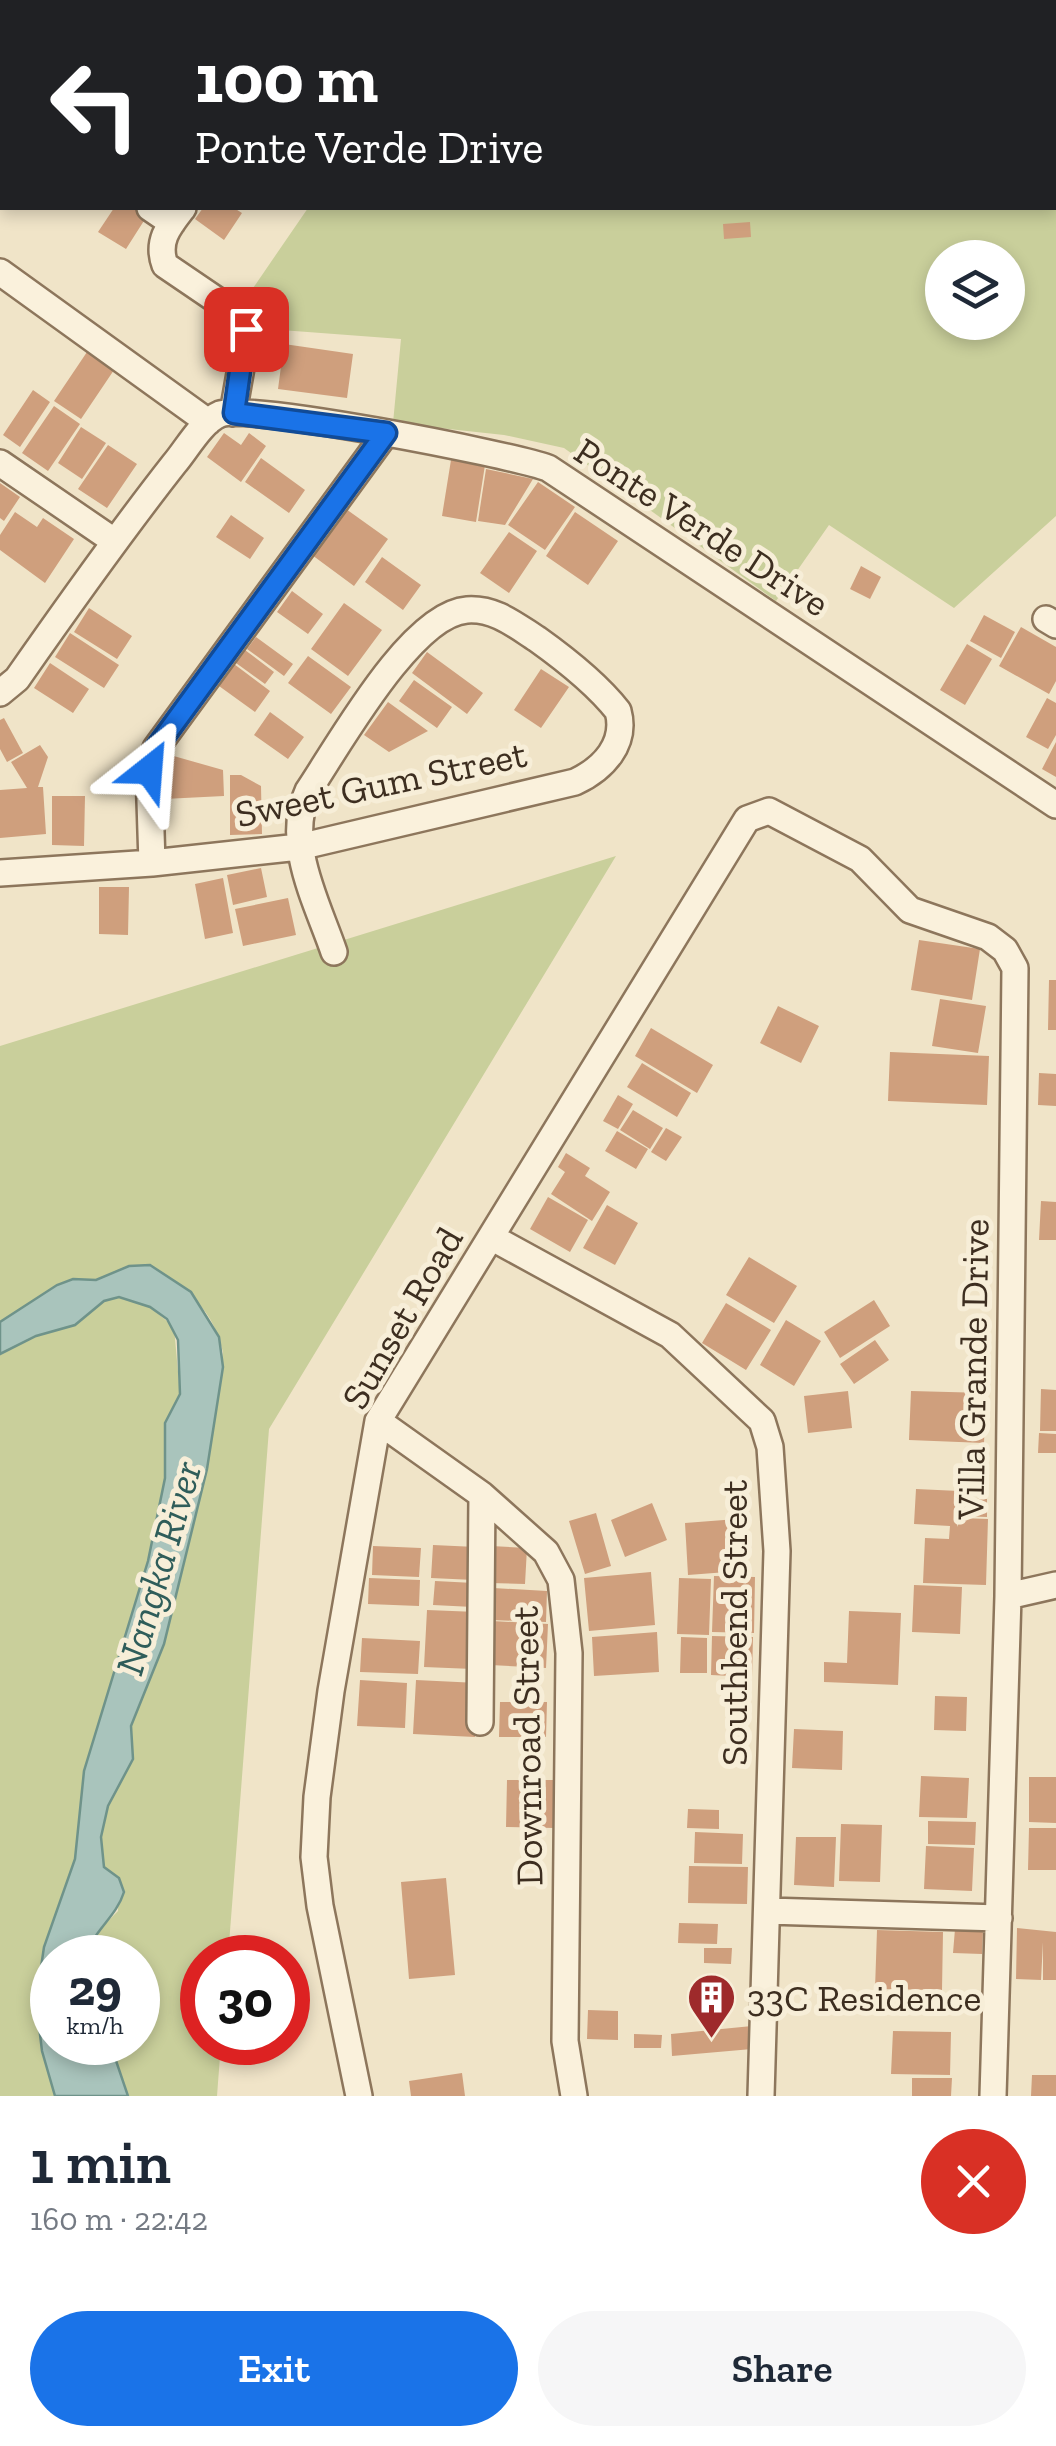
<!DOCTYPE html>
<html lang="en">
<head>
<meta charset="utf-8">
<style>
	body { margin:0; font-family:"Zilla Slab",serif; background:#f6f6f7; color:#1f2937; height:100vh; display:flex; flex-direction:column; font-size:38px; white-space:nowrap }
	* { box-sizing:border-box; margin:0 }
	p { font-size:32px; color:#747a83 }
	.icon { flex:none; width:55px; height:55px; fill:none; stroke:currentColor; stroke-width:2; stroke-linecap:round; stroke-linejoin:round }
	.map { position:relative; height:2096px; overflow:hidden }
	.side { display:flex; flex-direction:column; background:#fff; flex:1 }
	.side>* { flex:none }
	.guide { position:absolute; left:0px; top:0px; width:1058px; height:210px; box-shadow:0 5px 15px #0003; background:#202124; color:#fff; overflow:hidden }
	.controls { position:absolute; left:925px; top:240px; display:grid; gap:20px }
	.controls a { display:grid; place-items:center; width:100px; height:100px; border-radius:50%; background:#fff; box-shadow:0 5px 15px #0003; font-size:50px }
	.speed { position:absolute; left:30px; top:1935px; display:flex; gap:20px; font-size:50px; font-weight:700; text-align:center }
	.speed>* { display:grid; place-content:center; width:130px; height:130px; border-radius:50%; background:#fff; box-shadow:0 5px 15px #0003; line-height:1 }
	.speed small { font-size:25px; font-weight:400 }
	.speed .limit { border:15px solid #d22; background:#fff; color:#111 }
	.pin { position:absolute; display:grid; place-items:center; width:85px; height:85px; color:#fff; margin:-42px; border-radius:20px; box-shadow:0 5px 15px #0006 }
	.me { position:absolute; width:110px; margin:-55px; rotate:28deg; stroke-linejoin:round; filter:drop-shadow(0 0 8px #0008) }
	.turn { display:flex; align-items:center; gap:35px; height:210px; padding:0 30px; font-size:45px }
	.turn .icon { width:130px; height:130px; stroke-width:2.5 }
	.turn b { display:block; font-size:70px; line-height:85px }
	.round { display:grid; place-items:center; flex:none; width:105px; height:105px; border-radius:52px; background:#f6f6f7 }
	.head { display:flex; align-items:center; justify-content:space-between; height:170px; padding:0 30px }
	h1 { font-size:60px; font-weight:600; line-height:75px }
	.primary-button { display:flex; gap:20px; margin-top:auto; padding:20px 30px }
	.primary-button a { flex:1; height:115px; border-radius:60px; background:#1a73e8; color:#fff; font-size:40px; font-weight:600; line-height:115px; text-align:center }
	.primary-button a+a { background:#f6f6f7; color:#1f2937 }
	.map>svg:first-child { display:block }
	.green { fill:#c9cf9b; fill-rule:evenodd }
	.water { fill:#a9c4bc; stroke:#6f938a; stroke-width:2.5 }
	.building { fill:#cf9f7d }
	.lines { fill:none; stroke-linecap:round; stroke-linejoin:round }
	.minor-casing { stroke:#8d765c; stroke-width:30 }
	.minor { stroke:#faf1dc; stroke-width:25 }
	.route-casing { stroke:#114b97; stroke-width:25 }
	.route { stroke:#1a73e8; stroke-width:18 }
	.labels { text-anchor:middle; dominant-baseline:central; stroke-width:10; stroke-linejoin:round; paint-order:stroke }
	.street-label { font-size:38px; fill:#3d2e20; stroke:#f7eed8 }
	.poi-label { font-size:38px; fill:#3d2e20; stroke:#f7eed8; text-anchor:start }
	.water-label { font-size:40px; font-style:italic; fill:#2f5d5a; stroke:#f7eed8 }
</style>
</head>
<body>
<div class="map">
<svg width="1056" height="2096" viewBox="0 0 1056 2096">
	<rect width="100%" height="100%" fill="#f0e4c8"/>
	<path class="green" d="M449,0H1056V516L954,608L829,525L776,601L564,448L504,435L393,423L401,339L281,330L251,291L308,208H1055V2ZM942,258H1008V322H942Z
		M616,856L269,1429L228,1957L202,1958V2042L221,2043L217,2096H128L110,2043L138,2042V1958L86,1957L100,1929L118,1911L119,1878L104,1867L101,1837L108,1806L133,1759L131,1726L207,1469L223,1352C209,1295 177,1286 129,1266L96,1280L57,1285L0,1322V1046Z
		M119,1297L150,1307L174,1327L180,1395L165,1423V1478L148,1561L84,1771L75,1859L44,1947L36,2001L42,2051L55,2096H0V1354L36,1336L75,1325L104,1301Z"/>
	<path class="water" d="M150,1265L191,1292L219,1337L223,1367L207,1469L164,1644L131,1726L133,1759L108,1806L101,1837L104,1867L119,1878L124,1892C116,1918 92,1931 86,1957L52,1958V2042L110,2043L128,2096H55L42,2051L36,2001L44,1947L75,1859L84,1771L148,1561L165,1478V1423L180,1394L178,1340L167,1319L150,1307L119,1297L104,1301L75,1325L36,1336L0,1354V1322L57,1285L73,1279L96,1280L129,1266Z"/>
	<path class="building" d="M114,208H133L147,216L126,249L98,232Z
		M203,208H234L242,213L224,240L195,219Z
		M750,222L751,237L724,239L723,224Z
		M284,344L353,354L347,398L278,389Z
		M87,352L114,370L81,419L54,401Z
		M33,390L50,402L20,447L3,435Z
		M54,406L80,424L48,471L22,453Z
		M81,427L106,443L82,479L58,463Z
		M224,433L241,445L249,433L266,446L241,482L207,457Z
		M108,445L137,464L107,508L78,489Z
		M261,458L305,490L289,513L245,482Z
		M451,460L485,465L476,522L442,516Z
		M486,469L533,479L505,525L478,521Z
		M538,482L575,507L545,550L508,525Z
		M0,483L20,497L4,521L0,518Z
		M346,509L388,539L354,586L312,555Z
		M15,512L37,527L43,518L74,539L45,583L0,550V535Z
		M575,512L618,541L588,585L546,556Z
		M231,515L264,538L250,559L216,537Z
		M509,532L537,551L509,593L480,573Z
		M382,557L421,585L403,610L365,582Z
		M861,566L881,577L870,599L850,589Z
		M292,591L323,614L308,634L277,612Z
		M344,603L382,630L348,676L311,649Z
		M89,608L132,636L117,659L74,632Z
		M984,615L1015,632L1001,658L970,641Z
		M1021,627L1056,647V681L1049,694L999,666Z
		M70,633L119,665L104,688L55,657Z
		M256,637L293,664L284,676L247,649Z
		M967,644L992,659L965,705L940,690Z
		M245,650L274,672L265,684L236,663Z
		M427,652L483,693L467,714L412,673Z
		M308,656L351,687L331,714L288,683Z
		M50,663L89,689L73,713L34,688Z
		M234,664L270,691L255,712L219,686Z
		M541,669L569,687L541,728L514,710Z
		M414,680L452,707L437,728L399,701Z
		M1047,698L1056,703V735L1048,749L1026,737Z
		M388,702L428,731L389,752L364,735Z
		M270,712L304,737L288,759L254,735Z
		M4,718L23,753L7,762L0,749V720Z
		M1056,742V777L1042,769Z
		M40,745L48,757L38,787H43L46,834L0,838V790L27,788L11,762Z
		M163,753L223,770L224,796L164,799Z
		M230,775H241L261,786L262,834L230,835Z
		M52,796H85L84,846L52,845Z
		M261,868L267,897L233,905L227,875Z
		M223,878L233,933L205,939L195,884Z
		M99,887H129L128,935L99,934Z
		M288,898L296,935L243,946L235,909Z
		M919,940L980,949L972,1000L911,990Z
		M1049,980H1056V1030H1048Z
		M940,999L986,1006L978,1053L932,1046Z
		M778,1006L819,1026L801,1063L760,1043Z
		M651,1028L713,1065L697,1093L635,1056Z
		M890,1052L989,1056L987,1105L888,1101Z
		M642,1063L691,1093L677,1117L627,1087Z
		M1039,1073L1056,1074V1106L1038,1105Z
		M618,1095L633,1104L618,1129L603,1121Z
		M633,1110L663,1128L650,1149L620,1130Z
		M666,1128L682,1137L666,1161L651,1152Z
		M617,1131L648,1149L636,1169L605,1151Z
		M566,1153L590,1168L585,1176L610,1192L592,1221L551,1194L565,1172L558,1167Z
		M548,1197L588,1220L570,1252L530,1229Z
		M1041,1201L1056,1202V1240H1039Z
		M607,1205L638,1223L615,1265L583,1248Z
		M749,1257L797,1286L774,1323L726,1295Z
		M874,1300L890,1326L840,1358L824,1332Z
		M726,1303L771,1330L746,1370L702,1343Z
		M786,1320L821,1341L794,1386L760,1365Z
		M875,1340L889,1360L854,1384L840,1364Z
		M1041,1389L1056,1390V1431H1040Z
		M848,1391L852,1428L808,1433L804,1396Z
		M911,1391L986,1393L984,1443L909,1440Z
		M1039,1433L1056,1434V1453H1038Z
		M972,1476L988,1477L987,1496L971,1495Z
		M916,1489L959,1491L957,1527L961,1518L988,1519L986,1585L923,1583L925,1538L949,1539L950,1526L914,1524Z
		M961,1498L987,1499V1517L960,1516Z
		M652,1503L667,1540L625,1557L611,1520Z
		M596,1513L611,1566L585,1574L569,1521Z
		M737,1519L740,1571L688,1575L685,1523Z
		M433,1545L476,1547L474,1580L431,1578Z
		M373,1546L421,1548L419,1577L372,1575Z
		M491,1546L527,1548L525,1584L489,1583Z
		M651,1572L655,1625L589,1631L584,1578Z
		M714,1576L755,1577L754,1633L712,1632Z
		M369,1578L420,1580L419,1606L368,1604Z
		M679,1578L711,1579L709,1635L677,1634Z
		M435,1581L474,1583L473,1607L433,1605Z
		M914,1585L962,1587L960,1634L912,1632Z
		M493,1588L547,1591L546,1622L491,1620Z
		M427,1610L477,1612L473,1669L424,1667Z
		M849,1611L901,1613L898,1685L824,1682V1662L847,1663Z
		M492,1621L548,1624L546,1668L490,1665Z
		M657,1632L659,1672L594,1676L592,1637Z
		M712,1636L753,1637L752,1677L711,1675Z
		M681,1637L707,1638V1673H680Z
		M362,1638L420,1641L418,1674L360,1672Z
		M360,1680L407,1683L405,1728L357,1726Z
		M416,1680L478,1683L475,1737L413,1734Z
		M935,1696L967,1697L966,1731L934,1730Z
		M500,1702H547L546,1737H499Z
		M794,1729L843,1731L842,1770L792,1768Z
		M921,1776L969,1778L967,1818L919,1817Z
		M1029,1777H1056V1823L1029,1822Z
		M507,1780H555L554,1828L506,1827Z
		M688,1809L719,1810V1829L687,1828Z
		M928,1821L976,1822L975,1845L928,1844Z
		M841,1824L882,1825L880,1882L839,1881Z
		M1029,1828H1056V1870H1028Z
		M695,1832L743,1834L742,1864L694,1863Z
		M796,1837H836L834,1887L794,1885Z
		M926,1846L974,1848L972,1891L924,1889Z
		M689,1866L748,1867L747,1904L688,1903Z
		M446,1878L455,1975L409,1979L401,1882Z
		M679,1923L718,1924L717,1944L678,1943Z
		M1017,1928L1056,1932V1980H1043V1942L1041,1980L1016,1979Z
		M955,1929L983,1930L982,1954L953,1953Z
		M877,1930L943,1932L942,1990L875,1989Z
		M704,1948H732L731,1964L704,1963Z
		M588,2010L618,2011V2040L587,2039Z
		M752,2026V2049L672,2056L671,2034Z
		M893,2031L951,2032L950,2075L891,2074Z
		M634,2034L662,2035L661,2048H634Z
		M462,2073L465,2096H411L409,2081Z
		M1032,2075H1056V2096H1031Z
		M912,2078H952L951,2096H912Z"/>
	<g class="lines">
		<defs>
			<path id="minor" d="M122,2L124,0
				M212,2H217
				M337,2L338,0
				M0,7L2,3
				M0,103L2,105
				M150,208L172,223
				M183,208C169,226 156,241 165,265L243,318L245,345L233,413
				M0,272L208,422
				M0,463L114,541
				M1046,619L1056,625
				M0,693L17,679C68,606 119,534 174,464C187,449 201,422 220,414C248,403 509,454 548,468L1056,805
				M152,863L149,770L156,748L386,433
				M0,873L152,863L299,847L575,782C603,769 627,744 618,711C596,683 565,659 537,639C515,625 495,608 467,610C411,614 339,745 308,791C284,843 317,902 334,952
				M491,1237L670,1335L762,1421L770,1447L777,1551L761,2096
				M378,1421L482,1495L546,1552L561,1580L569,1653L565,2041L574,2096
				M1008,1596L1056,1585
				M480,1722L482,1495
				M768,1911L999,1918
				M359,2096L320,1906L314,1857L317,1797L331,1691L378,1421L747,819L769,811L860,859L910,910L988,937L1005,950L1015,968L1008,1596L993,2096"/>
		</defs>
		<use href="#minor" class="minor-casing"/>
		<use href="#minor" class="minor"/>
	</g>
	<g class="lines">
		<defs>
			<path id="route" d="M149,770L156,748L386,433L234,413L246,329"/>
		</defs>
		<use href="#route" class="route-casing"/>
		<use href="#route" class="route"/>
	</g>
	<defs>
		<symbol id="building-pin" viewBox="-11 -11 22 30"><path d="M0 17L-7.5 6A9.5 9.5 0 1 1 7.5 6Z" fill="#9e2a2b" stroke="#f7eed8"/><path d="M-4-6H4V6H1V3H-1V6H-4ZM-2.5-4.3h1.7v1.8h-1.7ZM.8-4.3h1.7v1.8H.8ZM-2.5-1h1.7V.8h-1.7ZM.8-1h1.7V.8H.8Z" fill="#fff"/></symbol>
	</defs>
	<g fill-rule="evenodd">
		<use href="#building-pin" x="684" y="1970" width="55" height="75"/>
	</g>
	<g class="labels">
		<g class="street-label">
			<text transform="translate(702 527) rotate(33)">Ponte Verde Drive</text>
			<text transform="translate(381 784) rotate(-12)">Sweet Gum Street</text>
			<text transform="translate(402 1318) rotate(-60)">Sunset Road</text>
			<text transform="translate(973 1369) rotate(-89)">Villa Grande Drive</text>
			<text transform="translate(734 1623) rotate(-90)">Southbend Street</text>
			<text transform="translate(527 1746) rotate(-91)">Downroad Street</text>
		</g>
		<g class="poi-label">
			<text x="747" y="1998">33C Residence</text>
		</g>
		<g class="water-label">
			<text transform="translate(158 1568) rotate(-74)">Nangka River</text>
		</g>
	</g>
</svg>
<div class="controls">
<a><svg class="icon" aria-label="layers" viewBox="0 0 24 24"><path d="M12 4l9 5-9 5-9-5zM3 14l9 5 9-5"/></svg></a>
</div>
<div class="speed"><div>29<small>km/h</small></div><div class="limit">30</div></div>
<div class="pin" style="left:246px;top:329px;background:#d93025"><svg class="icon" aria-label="arrive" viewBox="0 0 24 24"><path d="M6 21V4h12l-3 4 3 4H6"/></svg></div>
<svg class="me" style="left:149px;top:770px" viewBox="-20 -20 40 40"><path d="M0-17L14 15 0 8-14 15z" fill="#1a73e8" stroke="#fff" stroke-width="4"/></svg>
<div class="guide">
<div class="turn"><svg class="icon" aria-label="left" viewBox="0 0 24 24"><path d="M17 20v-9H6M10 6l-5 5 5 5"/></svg><div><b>100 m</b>Ponte Verde Drive</div></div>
</div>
</div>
<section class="side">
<div class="head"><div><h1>1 min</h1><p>160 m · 22:42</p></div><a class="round" style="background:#d93025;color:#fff"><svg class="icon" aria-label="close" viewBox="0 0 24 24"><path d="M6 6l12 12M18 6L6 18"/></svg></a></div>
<div class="primary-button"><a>Exit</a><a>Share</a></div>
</section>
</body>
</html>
